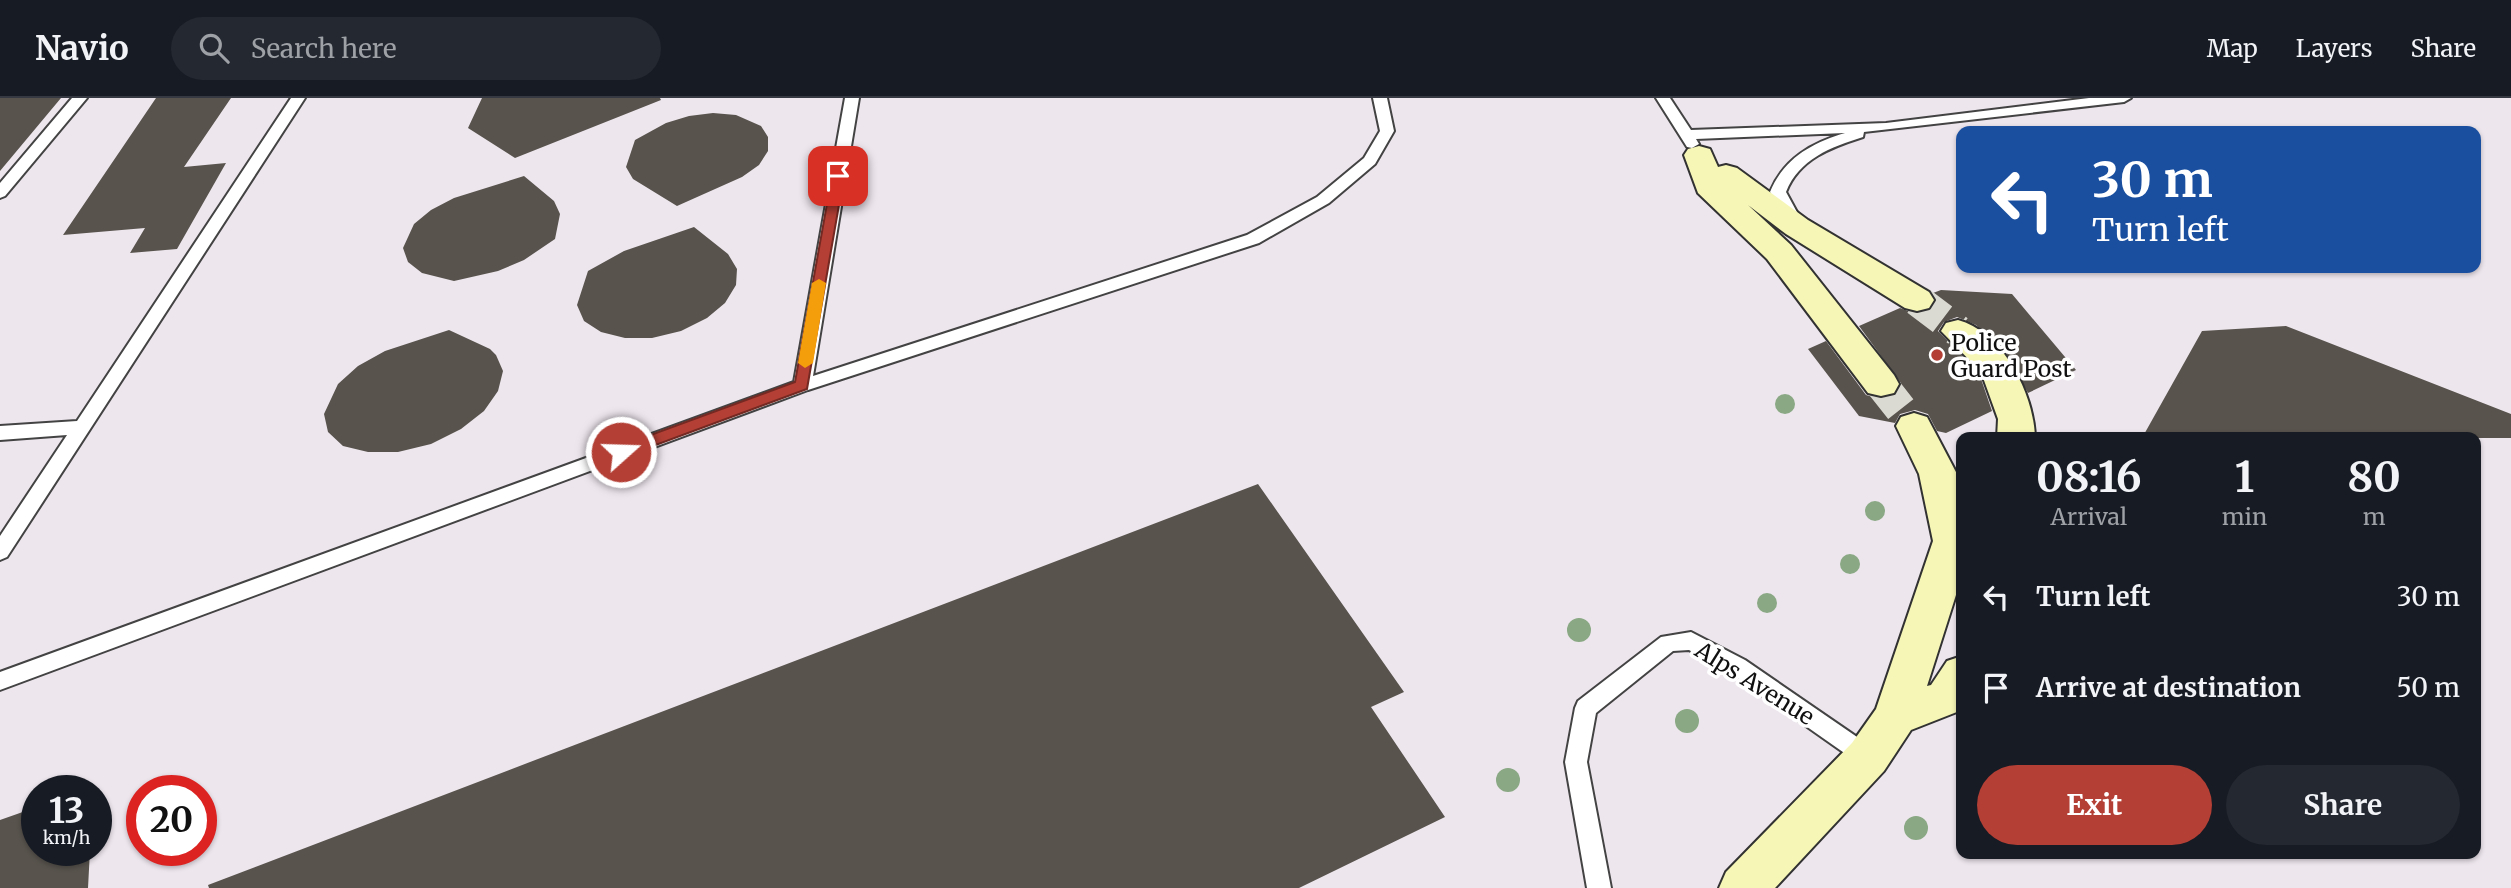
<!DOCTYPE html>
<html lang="en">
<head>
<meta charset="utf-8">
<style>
	body { margin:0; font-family:Merriweather,serif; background:#242831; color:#f1f3f6; height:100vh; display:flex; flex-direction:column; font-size:26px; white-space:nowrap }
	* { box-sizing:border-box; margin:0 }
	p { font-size:23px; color:#9ea1a6 }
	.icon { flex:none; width:38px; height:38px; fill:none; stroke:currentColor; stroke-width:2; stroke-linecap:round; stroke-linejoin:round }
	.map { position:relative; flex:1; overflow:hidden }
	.drawer { position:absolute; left:1956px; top:334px; width:525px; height:427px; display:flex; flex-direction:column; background:#171b24; border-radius:14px; box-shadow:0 2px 5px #0004 }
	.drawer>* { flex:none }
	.hud { position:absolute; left:1956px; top:28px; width:525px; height:147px; border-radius:14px; box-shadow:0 2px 5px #0004; background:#1a4fa0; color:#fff; overflow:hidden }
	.speed { position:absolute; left:21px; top:677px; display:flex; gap:14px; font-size:35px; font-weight:700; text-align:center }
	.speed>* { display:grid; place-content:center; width:91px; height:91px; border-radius:50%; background:#171b24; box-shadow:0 2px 5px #0004; line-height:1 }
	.speed small { font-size:18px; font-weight:400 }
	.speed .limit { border:10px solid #d22; background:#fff; color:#111 }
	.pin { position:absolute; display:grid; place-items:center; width:60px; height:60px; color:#fff; margin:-30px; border-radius:14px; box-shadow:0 4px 10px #0006 }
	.me { position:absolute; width:77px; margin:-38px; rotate:70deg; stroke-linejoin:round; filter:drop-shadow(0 0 5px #0008) }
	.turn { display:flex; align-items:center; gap:24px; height:147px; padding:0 21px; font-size:32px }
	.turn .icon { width:91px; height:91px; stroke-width:2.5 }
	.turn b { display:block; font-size:49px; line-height:60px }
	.eta { display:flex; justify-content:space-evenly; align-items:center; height:119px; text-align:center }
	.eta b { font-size:42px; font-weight:700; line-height:49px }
	.button { display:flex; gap:14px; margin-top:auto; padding:14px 21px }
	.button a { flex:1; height:80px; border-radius:42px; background:#b33f35; color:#fff; font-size:28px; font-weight:700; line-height:80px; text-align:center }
	.button a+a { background:#242831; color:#f1f3f6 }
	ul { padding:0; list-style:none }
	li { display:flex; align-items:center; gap:21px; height:91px; padding:0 21px }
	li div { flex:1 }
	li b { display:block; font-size:26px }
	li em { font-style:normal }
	header { display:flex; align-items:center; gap:42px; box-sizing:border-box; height:98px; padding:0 35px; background:#171b24; border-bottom:2px solid #363941 }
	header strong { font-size:33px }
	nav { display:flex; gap:38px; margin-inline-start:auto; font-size:24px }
	.search { width:490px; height:63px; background:#242831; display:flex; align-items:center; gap:18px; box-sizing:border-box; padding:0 24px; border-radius:38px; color:#9ea1a6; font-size:26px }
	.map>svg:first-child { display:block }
	.industrial { fill:#ede6ed; fill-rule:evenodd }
	.building { fill:#58534d }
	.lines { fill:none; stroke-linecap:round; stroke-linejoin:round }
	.secondary-tunnel { stroke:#dad9d2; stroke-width:32; stroke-dasharray:32 17; stroke-linecap:butt }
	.lane-casing { stroke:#434343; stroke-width:4 }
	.secondary-casing { stroke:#323232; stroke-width:4 }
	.lane { fill:#fff; fill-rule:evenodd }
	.secondary { fill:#f6f7b6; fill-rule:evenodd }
	.tree { fill:#89a883 }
	.route { fill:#b33f35; stroke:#742922; stroke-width:2 }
	.slow { fill:#f59e0b }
	.poi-dot { fill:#b33f35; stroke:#fff; stroke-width:2.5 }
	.labels { text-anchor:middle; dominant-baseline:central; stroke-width:7; stroke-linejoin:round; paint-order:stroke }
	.poi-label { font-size:23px; fill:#101010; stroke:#fff; text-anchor:start }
	.street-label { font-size:23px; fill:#101010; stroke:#fff }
</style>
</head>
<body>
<header>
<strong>Navio</strong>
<div class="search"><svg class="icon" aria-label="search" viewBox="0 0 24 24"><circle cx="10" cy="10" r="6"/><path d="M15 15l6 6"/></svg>Search here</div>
<nav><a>Map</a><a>Layers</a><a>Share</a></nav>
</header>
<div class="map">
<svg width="2511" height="790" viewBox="0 0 2511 790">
	<rect width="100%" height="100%" fill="#fefdf4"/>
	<path class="industrial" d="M0,0H2511V790H0ZM1962,33H2476V170H1962ZM1962,340H2476V756H1962ZM37,693H96V752H37ZM142,693H201V752H142Z"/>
	<path class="building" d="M0,0H61L0,73Z
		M156,0H231L184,69L226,65L177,151L130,155L145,130L63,137Z
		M482,0H660L661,2L515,60L468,30Z
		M713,15L736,17L761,28L768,39V53L759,67L742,79L677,108L633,81L626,69L635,42L666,25L689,18Z
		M524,78L554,103L560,116L555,141L524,162L498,173L454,183L422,175L408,164L403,150L414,126L431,112L454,100Z
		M694,129L728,156L737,171L736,187L725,205L707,220L681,233L652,240H625L601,234L584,223L577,207L588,173L624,153Z
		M1941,192L2012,196L2076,272L2028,295L2004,251L1976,227L1957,219L1944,224L1938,233L1979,275L1992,313L1946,335L1937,333L1928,316L1915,312L1900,316L1895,325L1859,318L1808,251L1826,243L1866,297L1880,301L1895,298L1901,285L1859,228L1900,210L1916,216L1930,213L1936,203L1933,195Z
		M2286,228L2511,316V340H2142L2202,233Z
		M449,232L490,251L496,257L503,273L498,293L484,313L461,331L431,346L398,354H368L343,348L328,334L324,316L338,286L358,268L385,253Z
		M1258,386L1404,594L1371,609L1445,719L1299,790H209L208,787Z
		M37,709V752H90L88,790H0V722Z"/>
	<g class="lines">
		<path class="secondary-tunnel" d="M1917,202L1958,233
			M1881,286L1914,328"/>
		<defs>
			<path id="lane" d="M72,0H87L5,98L0,100V85Z
				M291,0H305L7,459L0,462V438L67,337L0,342V328L77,323Z
				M845,0H859L813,278L1247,137L1317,99L1364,60L1380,33L1373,0H1387L1394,33L1375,66L1329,105L1259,145L808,292L0,592V574L794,284Z
				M1656,0H1670L1691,32L1886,25L2089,0H2131L2124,4L1864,34L1863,39C1831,49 1799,61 1786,94L1804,127L1796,132L1790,130L1770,94C1784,60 1812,45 1845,35L1696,41L1699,46L1692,50L1687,49Z
				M1691,534L1745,562L1876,652L1879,659L1876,666L1868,669L1860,666L1729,574L1689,552L1673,553L1596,615L1587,664L1611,790H1587L1565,664L1575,610L1578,603L1661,539Z"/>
			<path id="secondary" d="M1699,48L1710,51L1718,69L1726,67L1737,70L1808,122L1929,194L1934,202L1929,210L1917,213L1905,210L1786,136L1748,107L1791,147L1894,277L1899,286L1894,295L1881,298L1868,295L1767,161L1698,95L1684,57L1688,51Z
				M1958,222C2003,234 2034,296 2035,340H1997L1998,321L1981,274L1941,233L1946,225Z
				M1914,315L1927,319L1957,376L1962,396V478L1927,588L1931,587L1947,563L1962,558V612L1911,632L1884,673L1775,790H1719L1726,774L1852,645L1876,611L1933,443L1919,376L1896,328L1901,319Z"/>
		</defs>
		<use href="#lane" class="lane-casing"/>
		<use href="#secondary" class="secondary-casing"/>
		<use href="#lane" class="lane"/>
		<use href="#secondary" class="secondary"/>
	</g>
	<g class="tree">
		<circle cx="1785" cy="306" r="10"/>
		<circle cx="1875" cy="413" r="10"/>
		<circle cx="1850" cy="466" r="10"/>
		<circle cx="1767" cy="505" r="10"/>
		<circle cx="1579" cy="532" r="12"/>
		<circle cx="1687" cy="623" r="12"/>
		<circle cx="1508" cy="682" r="12"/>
		<circle cx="1916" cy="730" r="12"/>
	</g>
	<path class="route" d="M838,75L844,78L807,291L626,358H615L613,354L615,350L795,284L832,78Z"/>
	<path class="slow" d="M819,181L826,185L813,265L805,270L798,265L812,185Z"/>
	<circle class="poi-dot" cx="1937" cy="257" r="7"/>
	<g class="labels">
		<g class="poi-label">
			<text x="1951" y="244">Police<tspan x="1951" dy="26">Guard Post</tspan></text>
		</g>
		<g class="street-label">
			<text transform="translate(1755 585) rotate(32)">Alps Avenue</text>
		</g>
	</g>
</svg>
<div class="speed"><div>13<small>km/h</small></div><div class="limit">20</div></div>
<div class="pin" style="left:838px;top:78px;background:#d93025"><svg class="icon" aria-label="arrive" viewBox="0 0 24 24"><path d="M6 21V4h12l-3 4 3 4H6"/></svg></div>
<svg class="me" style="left:621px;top:354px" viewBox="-20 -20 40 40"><circle r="17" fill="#b33f35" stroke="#fff" stroke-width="3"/><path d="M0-11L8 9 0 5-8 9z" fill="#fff"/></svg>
<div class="hud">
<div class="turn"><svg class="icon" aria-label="left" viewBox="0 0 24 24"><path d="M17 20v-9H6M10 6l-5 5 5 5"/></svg><div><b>30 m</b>Turn left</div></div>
</div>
<section class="drawer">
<div class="eta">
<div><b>08:16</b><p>Arrival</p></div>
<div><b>1</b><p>min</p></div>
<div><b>80</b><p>m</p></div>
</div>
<ul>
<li><svg class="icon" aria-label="left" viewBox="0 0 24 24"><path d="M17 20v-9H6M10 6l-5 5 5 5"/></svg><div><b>Turn left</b></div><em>30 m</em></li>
<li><svg class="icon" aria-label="arrive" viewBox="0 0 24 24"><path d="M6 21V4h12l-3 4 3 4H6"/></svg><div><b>Arrive at destination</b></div><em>50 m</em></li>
</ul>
<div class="button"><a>Exit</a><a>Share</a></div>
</section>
</div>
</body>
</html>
